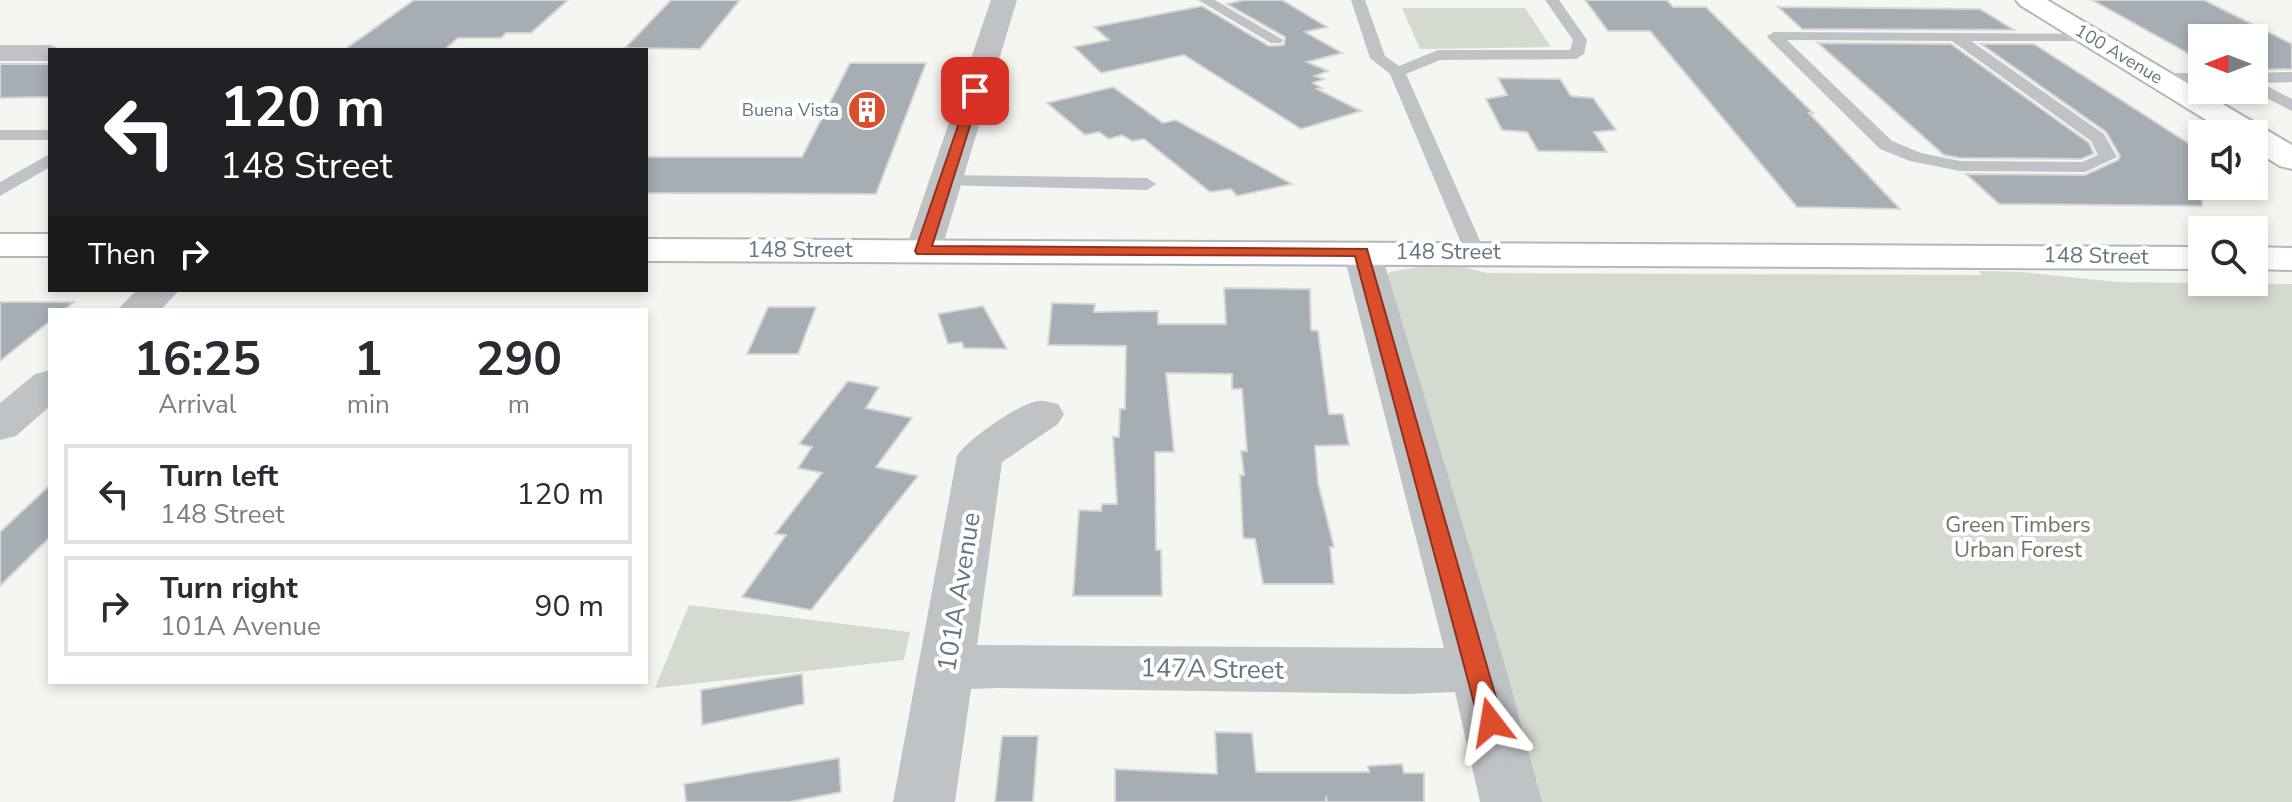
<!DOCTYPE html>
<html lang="en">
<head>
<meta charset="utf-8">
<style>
	body { margin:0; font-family:"Nunito Sans",sans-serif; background:#f7f7f7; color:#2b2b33; height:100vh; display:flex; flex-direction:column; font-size:30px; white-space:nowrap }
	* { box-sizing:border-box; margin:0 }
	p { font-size:26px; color:#7c7c81 }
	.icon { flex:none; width:44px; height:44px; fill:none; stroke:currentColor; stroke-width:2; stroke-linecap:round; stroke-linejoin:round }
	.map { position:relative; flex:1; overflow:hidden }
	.details { position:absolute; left:48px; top:308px; width:600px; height:376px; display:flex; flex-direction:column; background:#fff; border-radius:0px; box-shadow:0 4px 12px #0003 }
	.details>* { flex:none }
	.top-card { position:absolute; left:48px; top:48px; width:600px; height:244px; border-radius:0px; box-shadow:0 4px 12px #0003; background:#202124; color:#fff; overflow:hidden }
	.needle { width:52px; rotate:270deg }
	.controls { position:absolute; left:2188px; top:24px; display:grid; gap:16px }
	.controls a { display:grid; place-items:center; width:80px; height:80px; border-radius:0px; background:#fff; box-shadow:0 4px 12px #0003; font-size:40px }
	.pin { position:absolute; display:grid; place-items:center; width:68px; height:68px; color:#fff; margin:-34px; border-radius:16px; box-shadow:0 4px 12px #0006 }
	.me { position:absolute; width:88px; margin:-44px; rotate:346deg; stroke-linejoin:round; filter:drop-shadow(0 0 6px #0008) }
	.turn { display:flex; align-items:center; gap:28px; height:168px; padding:0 40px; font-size:36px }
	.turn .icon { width:104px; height:104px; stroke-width:2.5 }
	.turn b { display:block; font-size:56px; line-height:68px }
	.then { display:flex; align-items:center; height:76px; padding:0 40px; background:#0003; gap:16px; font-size:30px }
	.eta { display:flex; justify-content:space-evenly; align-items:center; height:136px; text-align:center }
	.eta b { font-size:48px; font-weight:700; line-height:56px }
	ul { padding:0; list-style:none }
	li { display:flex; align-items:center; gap:24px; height:100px; margin:0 16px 12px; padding:0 24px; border:4px solid #e1e1e2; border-radius:0px }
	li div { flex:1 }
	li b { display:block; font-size:30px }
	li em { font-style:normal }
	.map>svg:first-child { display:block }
	.green { fill:#d5dad1 }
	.building { fill:#a6aeb3; stroke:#d7d7d5; stroke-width:2 }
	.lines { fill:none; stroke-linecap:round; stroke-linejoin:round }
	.secondary-casing { stroke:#b1b7bb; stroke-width:4 }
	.service { fill:#bfc3c6; fill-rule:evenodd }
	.minor { fill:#bfc3c6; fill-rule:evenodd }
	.secondary { fill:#fff; fill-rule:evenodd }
	.route { fill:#dc4d2c; stroke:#8f321d; stroke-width:2 }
	.labels { text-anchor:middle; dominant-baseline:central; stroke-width:8; stroke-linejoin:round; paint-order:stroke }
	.far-street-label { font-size:18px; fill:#667782; stroke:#fff }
	.far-poi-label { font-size:18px; fill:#667782; stroke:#fff; text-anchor:end }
	.street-label { font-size:22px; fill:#667782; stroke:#fff }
	.park-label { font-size:22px; fill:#697964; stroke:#fff }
	.near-street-label { font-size:26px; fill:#667782; stroke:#fff }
</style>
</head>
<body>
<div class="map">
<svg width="2292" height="802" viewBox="0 0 2292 802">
	<rect width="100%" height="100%" fill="#f5f5f2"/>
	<path class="green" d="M1402,8H1525L1551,47L1420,49Z
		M1423,266L1463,267L1487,273L1982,275L1979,271L2021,272L2117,282L2292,284V802H1524L1383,280L1390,272Z
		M689,605L910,632L904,660L655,688Z"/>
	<path class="building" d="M414,0H568L531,33H506L501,38H458L444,50H344Z
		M671,0H740L700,49L625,48Z
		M1244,0H1282L1327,27L1305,32L1342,53L1307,62L1328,71L1315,76L1324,79L1313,83L1322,88L1317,89L1361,111L1301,129L1184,55L1101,73L1074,47L1109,40L1094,27L1202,6L1269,46L1284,45L1285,37L1227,4Z
		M1585,0H1667L1673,7H1706L1813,113H1809L1900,209L1797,207L1650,31H1608Z
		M2092,0H2204L2292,44V69L2254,70V38H2202V61Z
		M1778,7L1980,9L2014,30L1802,29Z
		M1818,43L1951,44L2089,143L2094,154L2081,159L1960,158L1944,155Z
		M1981,44H2034L2202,152V206L1999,204L1966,174L2085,175L2118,160L2120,156L2106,132Z
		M850,63H926L876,194L646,193V157H802Z
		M0,64H50V97L0,98Z
		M1498,78L1560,79L1571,96L1593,98L1616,130L1594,132L1607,152L1538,151L1527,132L1502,130L1486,99L1507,95Z
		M1113,87L1163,123L1176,120L1292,184L1237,196L1231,189L1210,192L1144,139L1132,141L1122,135L1109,139L1099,132L1085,135L1047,103Z
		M1224,288L1310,289L1311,330L1318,331L1329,414H1343L1349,445L1315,446L1318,483L1334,547H1330L1334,584H1263L1255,539L1243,538L1240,475H1244L1241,451H1247L1242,389H1232V374L1166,373L1174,452H1155L1156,550H1161L1162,596H1073L1079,510L1101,511L1102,504H1117L1113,437H1119L1120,409H1125L1126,346L1048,345L1052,303L1095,304L1094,312L1158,311V324H1226Z
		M0,302H74L64,310H50V321L0,361Z
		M983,306L1007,349L964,348L962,342L948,344L938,314Z
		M768,307H816L798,354H747Z
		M848,381L879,387L866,408L912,418L876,467L918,476L811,610L742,597L786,535L775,534L822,473L798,468L812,447L799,444Z
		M50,485V537L0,586V532Z
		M802,674L804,704L702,725L701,690Z
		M1215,732L1252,733L1256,772H1369L1368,766L1402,764L1404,773H1424V802H1327L1326,796V802H1115V769L1217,774Z
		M1002,736H1038L1033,802H995Z
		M839,758L841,792L789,802H686L684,784Z"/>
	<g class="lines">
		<defs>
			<path id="secondary" d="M2016,0H2047L2292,145V169L2280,166L2254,150V134H2229L2020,5Z
				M0,234H50V256H0Z
				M646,239L2202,247V269L646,261Z
				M2254,247L2292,248V270L2254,269Z"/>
		</defs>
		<use href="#secondary" class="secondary-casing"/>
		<path class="service" d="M1198,0H1215L1283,40L1281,43H1271Z
			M1351,0H1365L1385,56L1399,66L1438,50H1570L1573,40L1545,0H1559L1587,40L1584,54L1576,59L1440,60L1406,74L1485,252L1482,256H1468L1465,252L1390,74L1370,58Z
			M1774,32L2096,34L2098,37L2091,41H1971L2104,134L2117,157L2085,172L1960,171L1910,161L1880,149L1769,39L1767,36ZM1787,40L1952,41L2091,141L2098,155L2082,162L1960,161L1921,153L1892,141Z
			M2292,72V82L2261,83L2292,99V111L2251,90H2254V73Z
			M2157,73H2202V83L2151,81L2149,78Z
			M0,130H50V140H0Z
			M50,154V167L0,196V182Z
			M946,175L1147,178L1156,184L1147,190L940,185L937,181L940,177Z"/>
		<path class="minor" d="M991,0H1017L941,251L936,259L923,262L910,259L905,251Z
			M0,45H50L62,50H50V61H0Z
			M1362,241L1375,244L1381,252L1506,669L1542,802H1480L1455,692L1406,694L998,688L971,689L955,802H893L957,456C968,439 1019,403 1039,401C1045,400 1052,403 1058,404L1064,414L1058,424L1002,462L977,645L1444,648L1343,252L1349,244Z
			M137,290H179L161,310H117Z
			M50,370V406L16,436L0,440V403L35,374Z"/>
		<use href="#secondary" class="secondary"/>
	</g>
	<path class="route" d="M971,88L981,91L932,246L1367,249L1503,722L1500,729L1491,732L1482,729L1479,722L1355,256L917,254L915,251Z"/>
	<defs>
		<symbol id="building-disc" viewBox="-11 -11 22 22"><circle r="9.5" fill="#dc4d2c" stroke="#fff"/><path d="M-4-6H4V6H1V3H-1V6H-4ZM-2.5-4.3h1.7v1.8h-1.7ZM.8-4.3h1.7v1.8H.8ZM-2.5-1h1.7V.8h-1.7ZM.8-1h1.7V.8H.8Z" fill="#fff"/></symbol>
	</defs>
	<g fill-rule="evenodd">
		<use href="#building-disc" x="845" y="88" width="44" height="44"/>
	</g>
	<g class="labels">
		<g class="far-street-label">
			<text transform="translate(2119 54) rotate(31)">100 Avenue</text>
		</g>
		<g class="far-poi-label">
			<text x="839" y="110">Buena Vista</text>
		</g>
		<g class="street-label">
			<text x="800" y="250">148 Street</text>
			<text x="1448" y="252">148 Street</text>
			<text transform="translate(2096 256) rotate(1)">148 Street</text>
		</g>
		<g class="park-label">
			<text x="2018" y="525">Green Timbers<tspan x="2018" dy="25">Urban Forest</tspan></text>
		</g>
		<g class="near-street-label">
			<text transform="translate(959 592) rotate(-81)">101A Avenue</text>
			<text transform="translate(1212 669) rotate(1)">147A Street</text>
		</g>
	</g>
</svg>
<div class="controls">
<a><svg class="needle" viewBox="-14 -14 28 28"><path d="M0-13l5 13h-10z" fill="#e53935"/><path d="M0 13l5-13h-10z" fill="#7c7c81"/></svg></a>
<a><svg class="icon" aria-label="sound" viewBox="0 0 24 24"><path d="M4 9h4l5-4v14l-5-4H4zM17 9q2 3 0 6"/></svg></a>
<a><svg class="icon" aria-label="search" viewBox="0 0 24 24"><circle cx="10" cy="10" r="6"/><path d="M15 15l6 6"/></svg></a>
</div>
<div class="pin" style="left:975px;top:91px;background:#d93025"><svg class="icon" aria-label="arrive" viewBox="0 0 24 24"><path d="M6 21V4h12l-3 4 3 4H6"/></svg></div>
<svg class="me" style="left:1491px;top:722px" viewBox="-20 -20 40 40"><path d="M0-17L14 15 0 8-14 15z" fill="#dc4d2c" stroke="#fff" stroke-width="4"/></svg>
<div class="top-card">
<div class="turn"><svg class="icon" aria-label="left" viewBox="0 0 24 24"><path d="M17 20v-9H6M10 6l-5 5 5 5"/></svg><div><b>120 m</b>148 Street</div></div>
<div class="then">Then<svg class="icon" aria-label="right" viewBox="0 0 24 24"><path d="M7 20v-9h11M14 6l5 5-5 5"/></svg></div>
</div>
<section class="details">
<div class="eta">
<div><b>16:25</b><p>Arrival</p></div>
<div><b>1</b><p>min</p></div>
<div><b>290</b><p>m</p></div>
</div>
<ul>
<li><svg class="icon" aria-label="left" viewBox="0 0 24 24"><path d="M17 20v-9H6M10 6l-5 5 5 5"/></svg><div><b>Turn left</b><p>148 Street</p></div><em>120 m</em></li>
<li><svg class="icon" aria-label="right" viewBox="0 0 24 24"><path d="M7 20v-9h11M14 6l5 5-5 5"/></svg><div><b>Turn right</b><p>101A Avenue</p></div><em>90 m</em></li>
</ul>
</section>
</div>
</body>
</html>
